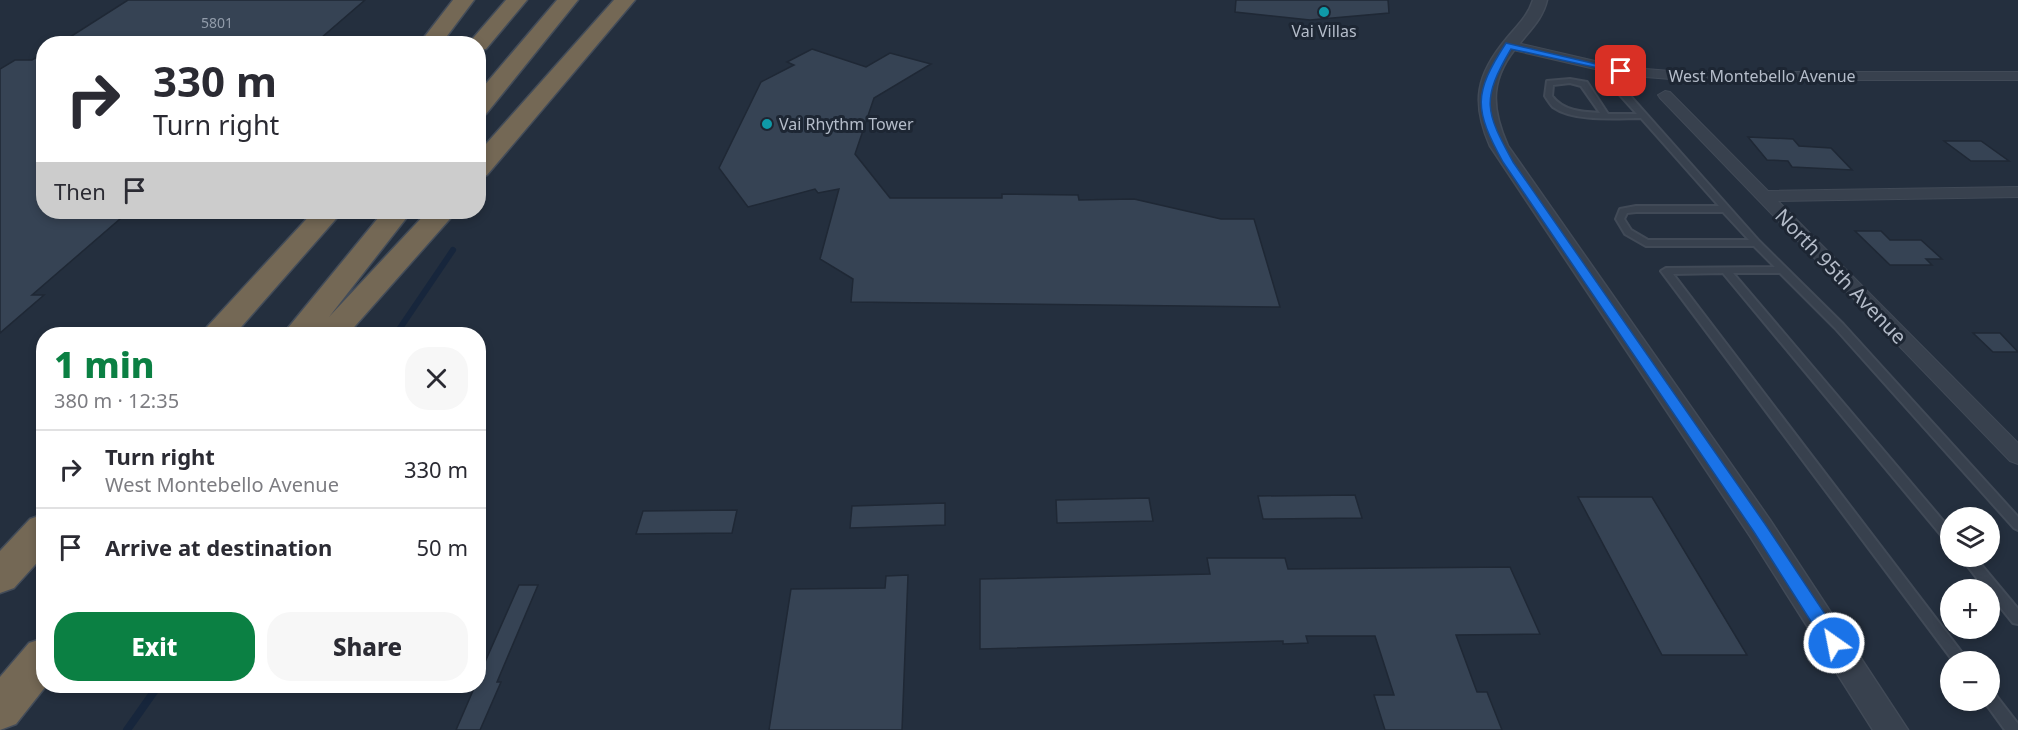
<!DOCTYPE html>
<html lang="en">
<head>
<meta charset="utf-8">
<style>
	body { margin:0; font-family:"Noto Sans",sans-serif; background:#f7f7f7; color:#2b2b33; height:100vh; display:flex; flex-direction:column; font-size:22px; white-space:nowrap }
	* { box-sizing:border-box; margin:0 }
	p { font-size:20px; color:#7c7c81 }
	.icon { flex:none; width:33px; height:33px; fill:none; stroke:currentColor; stroke-width:2; stroke-linecap:round; stroke-linejoin:round }
	.map { position:relative; flex:1; overflow:hidden }
	.details { position:absolute; left:36px; top:327px; width:450px; height:366px; display:flex; flex-direction:column; background:#fff; border-radius:24px; box-shadow:0 3px 9px #0003 }
	.details>* { flex:none }
	.top-card { position:absolute; left:36px; top:36px; width:450px; height:183px; border-radius:24px; box-shadow:0 3px 9px #0003; background:#fff; color:#2b2b33; overflow:hidden }
	.buttons { position:absolute; left:1940px; top:507px; display:grid; gap:12px }
	.buttons a { display:grid; place-items:center; width:60px; height:60px; border-radius:50%; background:#fff; box-shadow:0 3px 9px #0003; font-size:30px }
	.pin { position:absolute; display:grid; place-items:center; width:51px; height:51px; color:#fff; margin:-26px; border-radius:12px; box-shadow:0 3px 9px #0006 }
	.me { position:absolute; width:66px; margin:-33px; rotate:327deg; stroke-linejoin:round; filter:drop-shadow(0 0 4px #0008) }
	.turn { display:flex; align-items:center; gap:21px; height:126px; padding:0 18px; font-size:27px }
	.turn .icon { width:78px; height:78px; stroke-width:2.5 }
	.turn b { display:block; font-size:42px; line-height:51px }
	.then { display:flex; align-items:center; height:57px; padding:0 18px; background:#0003; gap:12px; font-size:22px }
	.round { display:grid; place-items:center; flex:none; width:63px; height:63px; border-radius:24px; background:#f7f7f7 }
	.head { display:flex; align-items:center; justify-content:space-between; height:102px; padding:0 18px }
	h1 { font-size:36px; font-weight:800; line-height:45px; color:#0b8043 }
	.button { display:flex; gap:12px; margin-top:auto; padding:12px 18px }
	.button a { flex:1; height:69px; border-radius:24px; background:#0b8043; color:#fff; font-size:24px; font-weight:800; line-height:69px; text-align:center }
	.button a+a { background:#f7f7f7; color:#2b2b33 }
	ul { padding:0; list-style:none }
	li { display:flex; align-items:center; gap:18px; height:78px; padding:0 18px; border-top:2px solid #e1e1e2 }
	li div { flex:1 }
	li b { display:block; font-size:22px }
	li em { font-style:normal }
	.map>svg:first-child { display:block }
	.lines { fill:none; stroke-linecap:round; stroke-linejoin:round }
	.stream-far1 { stroke:#17263c; stroke-width:6 }
	.stream { stroke:#17263c; stroke-width:8 }
	.building { fill:#364354; stroke:#1f2835; stroke-width:1.5 }
	.service-casing { stroke:#414a57; stroke-width:4 }
	.minor-casing { stroke:#414a57; stroke-width:2 }
	.tertiary-casing { stroke:#414a57; stroke-width:3 }
	.motorway-casing { stroke:#434c59; stroke-width:3 }
	.service { fill:#38414e; fill-rule:evenodd }
	.minor { fill:#38414e; fill-rule:evenodd }
	.tertiary { fill:#38414e; fill-rule:evenodd }
	.motorway { fill:#746855; fill-rule:evenodd }
	.route { fill:#1a73e8; stroke:#114b97; stroke-width:1.5 }
	.culture-dot { fill:#0f9aa8; stroke:#1d2633; stroke-width:2 }
	.labels { text-anchor:middle; dominant-baseline:central; stroke-width:6; stroke-linejoin:round; paint-order:stroke }
	.far-number-label { font-size:14px; fill:#929caa }
	.far-poi-label { font-size:16px; fill:#b4bcc9; stroke:#1d2633 }
	.far-street-label { font-size:16px; fill:#b4bcc9; stroke:#1d2633 }
	.street-label { font-size:20px; fill:#b4bcc9; stroke:#1d2633 }
</style>
</head>
<body>
<div class="map">
<svg width="2018" height="730" viewBox="0 0 2018 730">
	<rect width="100%" height="100%" fill="#242f3e"/>
	<g class="lines">
		<path class="stream-far1" d="M396,334L453,250"/>
		<path class="stream" d="M127,730L158,686"/>
	</g>
	<path class="building" d="M128,0H365L314,44H59Z
		M1236,0H1388L1389,13L1310,20L1235,12Z
		M812,49L866,67L890,53L931,64L874,98L855,154L890,198H1002V194L1078,195L1079,200L1134,199L1221,219H1254L1280,307L851,302L853,279L820,259L839,189L818,193L815,189L748,207L719,168L761,82L794,65L787,62Z
		M44,53V212H128L32,295H44L0,333V69L15,60H32Z
		M1748,137L1793,139L1799,146L1831,148L1852,170L1792,167L1788,161L1767,160Z
		M1944,141H1981L2009,161H1971Z
		M1855,231H1881L1890,240H1921L1942,259H1926L1932,265H1890Z
		M1973,333H2000L2018,352H1993Z
		M1355,495L1362,518L1263,519L1258,496Z
		M1578,497H1652L1747,655H1662Z
		M1149,498L1153,521L1057,523L1056,500Z
		M945,503V525L850,528L852,506Z
		M737,510L732,533L636,534L643,511Z
		M1207,558H1285L1288,569L1510,567L1540,634L1456,635L1477,692H1487L1502,730H1385L1374,695H1394L1375,636H1306L1308,643L1283,644V641L980,649V579L1210,574Z
		M908,575L902,730H769L791,589L885,588L886,576Z
		M519,585H538L497,682H501L480,730H456L475,686H478V678Z"/>
	<g class="lines">
		<defs>
			<path id="service" d="M1601,65H1607L1625,90L1759,241L1843,324L2018,517V530L2014,528L1835,328L1780,273H1733L1950,529V543L1946,541L1723,273L1673,274L1969,662H1954L1661,271L1666,268L1775,267L1754,246H1646L1625,234L1616,219L1620,209L1636,206H1719L1641,118C1617,118 1574,122 1553,107C1550,104 1547,99 1545,96L1547,81L1570,79L1587,82L1608,114H1637L1619,94L1600,67ZM1570,83L1581,86L1600,113C1582,112 1563,111 1552,96L1553,85ZM1636,212H1723L1749,240H1648L1631,230L1624,219L1627,213Z
				M1960,556H1974L2018,609V624L2013,623L1989,593V590H1986Z
				M1989,691L1994,693L2018,724V730H2005L1984,701L1989,700Z"/>
			<path id="minor" d="M1509,41L1621,67L1683,72H2018V80H1683L1621,75L1504,48L1503,45L1504,42Z
				M1665,91L1670,92L1768,191L2018,187V197L1778,201L2018,443V464L2010,461L1660,98L1658,95Z"/>
			<path id="tertiary" d="M1533,0H1547C1543,18 1531,29 1520,43C1490,77 1490,106 1508,146L1770,520L1908,730H1873L1750,536L1490,146C1471,102 1476,75 1507,38C1517,26 1528,16 1533,0Z"/>
			<path id="motorway" d="M453,0H474L441,44H419Z
				M506,0H527L486,49L478,50V44H468Z
				M557,0H578L486,114L478,116V93Z
				M614,0H635L487,175L478,177V153Z
				M313,212H342L235,334H202L207,327Z
				M383,212H411L329,317L427,212H456L348,334H283Z
				M44,514V555L14,588L0,593V551L30,519Z
				M44,638V686H46L16,724L0,730V677L29,643Z"/>
		</defs>
		<use href="#service" class="service-casing"/>
		<use href="#minor" class="minor-casing"/>
		<use href="#tertiary" class="tertiary-casing"/>
		<use href="#motorway" class="motorway-casing"/>
		<use href="#service" class="service"/>
		<use href="#minor" class="minor"/>
		<use href="#tertiary" class="tertiary"/>
		<use href="#motorway" class="motorway"/>
	</g>
	<path class="route" d="M1506,43L1626,71L1621,73L1511,49C1481,100 1485,111 1513,162L1765,524L1841,638L1843,643L1841,648L1834,650L1828,648L1754,532L1503,162C1474,109 1473,94 1506,43Z"/>
	<g class="culture-dot">
		<circle cx="1324" cy="12" r="6"/>
		<circle cx="767" cy="124" r="6"/>
	</g>
	<g class="labels">
		<g class="far-number-label">
			<text x="217" y="22">5801</text>
		</g>
		<g class="far-poi-label">
			<text x="1324" y="31">Vai Villas</text>
			<text x="779" y="124" text-anchor="start">Vai Rhythm Tower</text>
		</g>
		<g class="far-street-label">
			<text x="1762" y="76">West Montebello Avenue</text>
		</g>
		<g class="street-label">
			<text transform="translate(1841 276) rotate(46)">North 95th Avenue</text>
		</g>
	</g>
</svg>
<div class="buttons">
<a><svg class="icon" aria-label="layers" viewBox="0 0 24 24"><path d="M12 4l9 5-9 5-9-5zM3 14l9 5 9-5"/></svg></a>
<a>+</a>
<a>−</a>
</div>
<div class="pin" style="left:1621px;top:71px;background:#d93025"><svg class="icon" aria-label="arrive" viewBox="0 0 24 24"><path d="M6 21V4h12l-3 4 3 4H6"/></svg></div>
<svg class="me" style="left:1834px;top:643px" viewBox="-20 -20 40 40"><circle r="17" fill="#1a73e8" stroke="#fff" stroke-width="3"/><path d="M0-11L8 9 0 5-8 9z" fill="#fff"/></svg>
<div class="top-card">
<div class="turn"><svg class="icon" aria-label="right" viewBox="0 0 24 24"><path d="M7 20v-9h11M14 6l5 5-5 5"/></svg><div><b>330 m</b>Turn right</div></div>
<div class="then">Then<svg class="icon" aria-label="arrive" viewBox="0 0 24 24"><path d="M6 21V4h12l-3 4 3 4H6"/></svg></div>
</div>
<section class="details">
<div class="head"><div><h1>1 min</h1><p>380 m · 12:35</p></div><a class="round"><svg class="icon" aria-label="close" viewBox="0 0 24 24"><path d="M6 6l12 12M18 6L6 18"/></svg></a></div>
<ul>
<li><svg class="icon" aria-label="right" viewBox="0 0 24 24"><path d="M7 20v-9h11M14 6l5 5-5 5"/></svg><div><b>Turn right</b><p>West Montebello Avenue</p></div><em>330 m</em></li>
<li><svg class="icon" aria-label="arrive" viewBox="0 0 24 24"><path d="M6 21V4h12l-3 4 3 4H6"/></svg><div><b>Arrive at destination</b></div><em>50 m</em></li>
</ul>
<div class="button"><a>Exit</a><a>Share</a></div>
</section>
</div>
</body>
</html>
